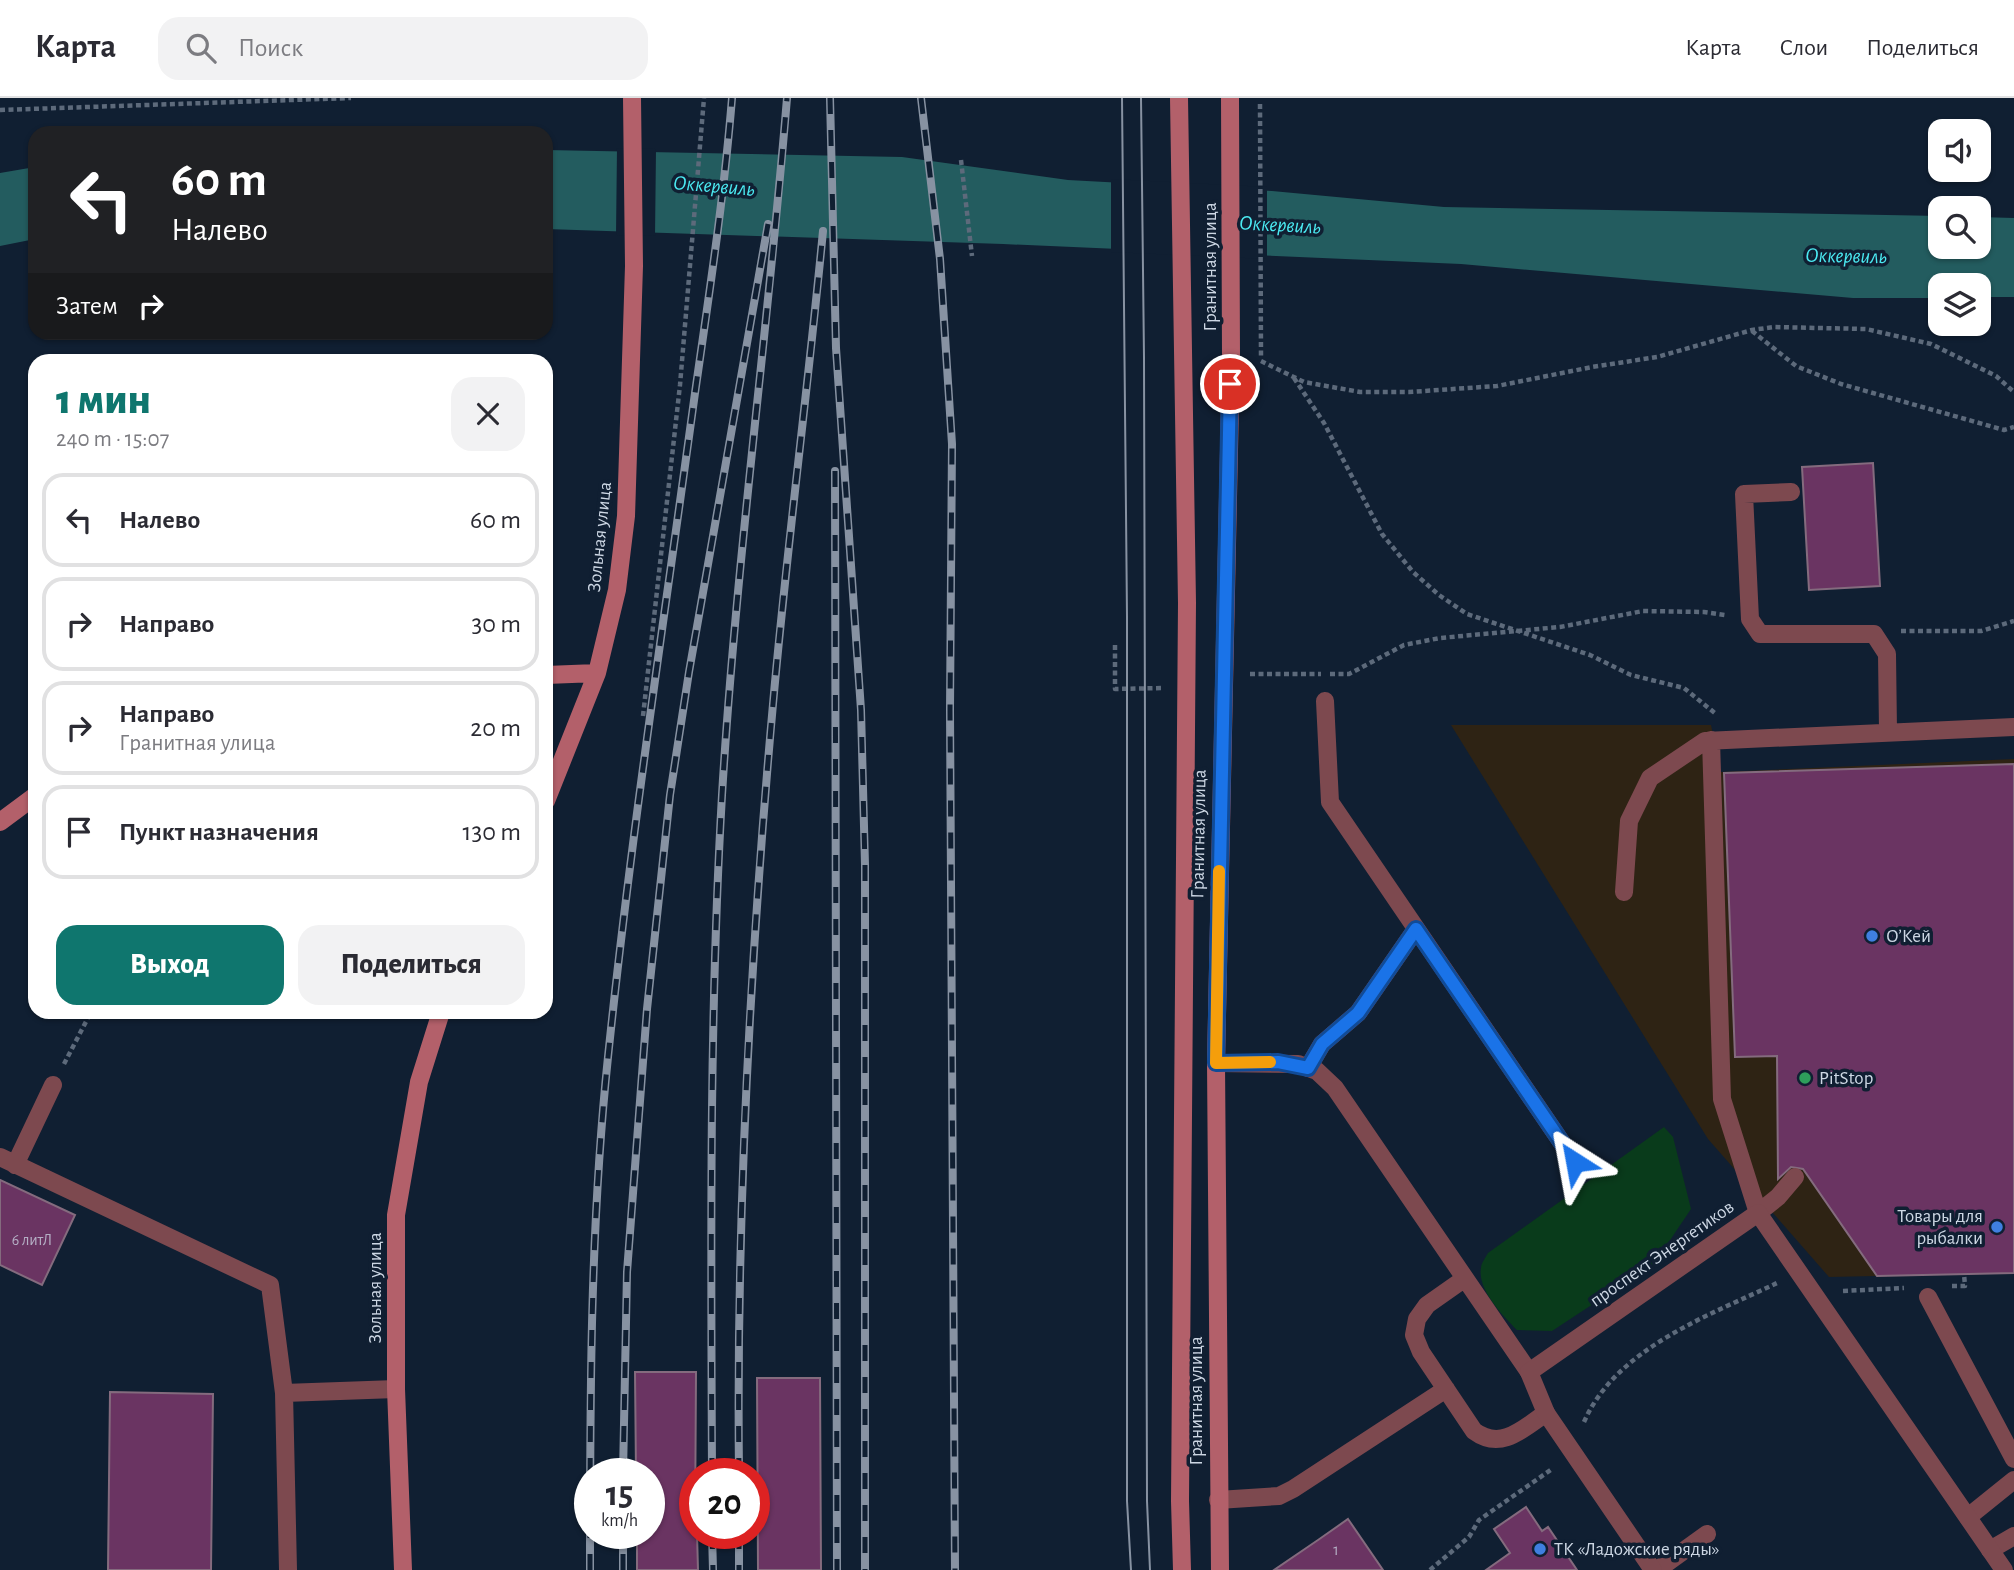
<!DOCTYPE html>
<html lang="ru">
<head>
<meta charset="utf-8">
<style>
	body { margin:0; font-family:"Alegreya Sans",sans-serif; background:#f2f2f3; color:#2b2b33; height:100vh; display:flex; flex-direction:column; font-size:26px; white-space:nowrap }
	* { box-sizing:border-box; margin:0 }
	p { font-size:23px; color:#7c7c81 }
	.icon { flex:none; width:38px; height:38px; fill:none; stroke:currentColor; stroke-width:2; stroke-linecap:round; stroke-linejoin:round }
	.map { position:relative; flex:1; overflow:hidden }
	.side { position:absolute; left:28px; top:256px; width:525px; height:665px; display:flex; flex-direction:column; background:#fff; border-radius:21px; box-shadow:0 2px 5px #0004 }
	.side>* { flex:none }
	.top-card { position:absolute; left:28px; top:28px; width:525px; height:214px; border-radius:21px; box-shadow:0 2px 5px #0004; background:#202124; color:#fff; overflow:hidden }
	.tools { position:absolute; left:1928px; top:21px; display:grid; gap:14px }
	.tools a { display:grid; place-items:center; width:63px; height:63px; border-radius:14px; background:#fff; box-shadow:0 2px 5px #0004; font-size:35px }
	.speed { position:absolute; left:574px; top:1360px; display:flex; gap:14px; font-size:35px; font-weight:700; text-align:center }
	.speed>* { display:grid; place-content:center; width:91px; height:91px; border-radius:50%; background:#fff; box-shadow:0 2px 5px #0004; line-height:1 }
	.speed small { font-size:18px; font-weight:400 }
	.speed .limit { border:10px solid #d22; background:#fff; color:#111 }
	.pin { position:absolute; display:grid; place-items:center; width:60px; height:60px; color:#fff; margin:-30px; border:4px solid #fff; border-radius:50%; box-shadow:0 2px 7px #0007 }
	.me { position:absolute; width:77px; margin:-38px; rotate:326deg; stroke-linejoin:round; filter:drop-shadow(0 0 5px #0008) }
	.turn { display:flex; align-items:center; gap:24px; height:147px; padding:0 28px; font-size:32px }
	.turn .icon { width:91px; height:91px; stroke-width:2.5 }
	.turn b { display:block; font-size:49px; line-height:60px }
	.then { display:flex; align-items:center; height:66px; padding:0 28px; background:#0003; gap:14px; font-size:26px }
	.round { display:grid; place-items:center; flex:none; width:74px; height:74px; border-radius:21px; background:#f2f2f3 }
	.overview { display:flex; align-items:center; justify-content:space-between; height:119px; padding:0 28px }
	h1 { font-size:42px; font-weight:800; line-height:52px; color:#0f766e }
	.action { display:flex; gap:14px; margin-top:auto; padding:14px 28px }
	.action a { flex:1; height:80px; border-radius:21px; background:#0f766e; color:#fff; font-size:28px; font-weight:800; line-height:80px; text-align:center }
	.action a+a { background:#f2f2f3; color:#2b2b33 }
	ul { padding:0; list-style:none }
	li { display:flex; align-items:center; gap:21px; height:94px; margin:0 14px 10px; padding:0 14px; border:4px solid #e1e1e2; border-radius:21px }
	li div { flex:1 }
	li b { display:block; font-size:26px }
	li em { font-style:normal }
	header { display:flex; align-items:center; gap:42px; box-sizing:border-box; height:98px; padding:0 35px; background:#fff; border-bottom:2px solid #e1e1e2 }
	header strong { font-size:33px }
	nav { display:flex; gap:38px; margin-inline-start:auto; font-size:24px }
	.search { width:490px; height:63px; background:#f2f2f3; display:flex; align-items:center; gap:18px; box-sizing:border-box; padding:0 24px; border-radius:21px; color:#7c7c81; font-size:26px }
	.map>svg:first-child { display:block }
	.commercial { fill:#2e2314 }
	.green { fill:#093b1b }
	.water { fill:#235c5f }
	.pier { fill:#101f32 }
	.building { fill:#6a3462; stroke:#846b7e; stroke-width:2 }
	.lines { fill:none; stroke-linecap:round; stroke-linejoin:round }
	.path { stroke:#5d6a7b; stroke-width:4.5; stroke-dasharray:5 3.5; stroke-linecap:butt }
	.lane { stroke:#7d494f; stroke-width:18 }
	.street { stroke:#7d494f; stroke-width:18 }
	.secondary { stroke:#b3606a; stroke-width:18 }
	.tram { stroke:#8792a2; stroke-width:2 }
	.rail-casing { stroke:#8792a2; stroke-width:8 }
	.rail { stroke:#101f32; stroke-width:5; stroke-dasharray:16; stroke-linecap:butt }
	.route-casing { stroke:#114b97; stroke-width:18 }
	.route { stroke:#1a73e8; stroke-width:12 }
	.slow { stroke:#f59e0b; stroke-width:12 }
	.shop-dot { fill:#3f7fe0; stroke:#101f32; stroke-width:2.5 }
	.leisure-dot { fill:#2e9e5b; stroke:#101f32; stroke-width:2.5 }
	.labels { text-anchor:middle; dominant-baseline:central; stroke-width:7; stroke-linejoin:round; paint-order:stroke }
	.number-label { font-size:16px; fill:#b4aec4 }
	.street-label { font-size:19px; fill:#cdd7e4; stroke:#101f32 }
	.poi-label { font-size:19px; fill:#cdd7e4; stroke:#101f32; text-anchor:start }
	.water-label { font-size:21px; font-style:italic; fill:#4beaf2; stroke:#101f32 }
</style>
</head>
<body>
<header>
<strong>Карта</strong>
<div class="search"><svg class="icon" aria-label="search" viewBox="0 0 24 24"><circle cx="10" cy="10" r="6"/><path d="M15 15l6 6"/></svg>Поиск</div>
<nav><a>Карта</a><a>Слои</a><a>Поделиться</a></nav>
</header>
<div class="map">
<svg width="2014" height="1472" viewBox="0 0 2014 1472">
	<rect width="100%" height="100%" fill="#101f32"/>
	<path class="commercial" d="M1451,627H1711L1721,674L2014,661V1175L1829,1179L1708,1041Z"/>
	<path class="green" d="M1664,1029L1673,1039L1691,1111L1654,1166L1552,1233L1517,1232C1503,1218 1477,1191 1481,1170C1481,1165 1486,1159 1488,1155Z"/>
	<path class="water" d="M546,52L902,59L1068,82L1272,93L1444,109L1941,118V149H1979V119L2014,120V199H1979V187H1941V200H1853L1461,166L1003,146L546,131Z
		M35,69V141L0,148V75Z"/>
	<path class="pier" d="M617,50L656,51L655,138L616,137Z
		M1111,81L1267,89V161L1111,154Z"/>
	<path class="building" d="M1873,365L1880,488L1809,492L1802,369Z
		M2014,666V1175L1877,1178L1803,1071L1791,1069L1778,1081L1777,958L1735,959L1724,675Z
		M0,1082L75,1117L42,1187L0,1167Z
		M635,1274H696L695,1435H697L698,1472H637V1435H649V1376H636Z
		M757,1280H820L821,1472H758Z
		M110,1294L213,1296L211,1472H108Z
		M1526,1409L1542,1433L1548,1429L1577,1472H1486L1510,1455L1494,1431Z
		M1348,1421L1383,1472H1274L1318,1442Z"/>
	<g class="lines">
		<path class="path" d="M1260,6L1261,258
			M0,12L351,0
			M961,62L972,158
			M1752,233L1796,268L1841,286L2004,332L2014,329
			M1261,263L1304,284L1360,294H1409L1497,288L1592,269L1657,259L1752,232L1774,229L1866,231L1931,246L1996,278L2014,294
			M1294,280L1324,325L1382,436L1413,474L1439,497L1467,516L1590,557L1631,577L1684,590L1716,616
			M1901,533H1981L2014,523
			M1115,547V591L1163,590
			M1250,576H1321
			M1330,576H1349L1404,547L1440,540L1560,529L1643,513L1704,514L1725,517
			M643,618L680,287L704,0
			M64,966L91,914
			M1952,1188H1965L1964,1176
			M1843,1193L1904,1190
			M1584,1324C1616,1250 1710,1217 1777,1185
			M1430,1472L1469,1439L1479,1422L1552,1371"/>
		<path class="lane" d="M1791,394L1744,396L1750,521L1760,536H1874L1887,556L1888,633
			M1325,603L1330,704L1575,1064
			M1711,642L1722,1001L1758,1115L1778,1099L1795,1079
			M1624,794L1629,723L1650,680L1705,643L2014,629
			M1216,965L1298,966L1317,973L1335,990L1529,1274
			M1308,970L1322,946L1358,915L1416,831
			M0,1059L270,1187L284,1295L396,1291
			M15,1067L53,987
			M1464,1181L1427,1207L1417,1221L1414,1237L1421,1254L1474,1333C1501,1353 1523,1331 1546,1315
			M1928,1199L2014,1361
			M284,1295L288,1472
			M1218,1402L1279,1398L1293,1391L1446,1291
			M1968,1419L2014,1382
			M1990,1452L2014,1438
			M1657,1472L1707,1436"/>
		<path class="street" d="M1653,1472L1546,1315L1529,1274L1758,1115L2004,1472"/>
		<path class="secondary" d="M1179,0L1187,505L1180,1403L1182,1472
			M546,577L597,575
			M546,703L597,575L617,492L626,418L634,168L632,0
			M0,724L35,698
			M403,1472L396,1291V1117L419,984L441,914
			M1220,1472L1216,965L1231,258L1230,0"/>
		<path class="tram" d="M1122,0L1127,518V1403L1131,1472
			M1141,0L1144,259L1147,1403L1150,1472"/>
		<defs>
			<path id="rail" d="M830,0L836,250L861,612L865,767V1472
				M921,0L940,161L952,346L950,612L955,1472
				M835,373L837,1472
				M623,1376L627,1174L647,911L670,697L689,574L768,126
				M712,1376C711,1149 709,923 722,697C736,464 768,232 787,0
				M739,1376C736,1119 750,862 773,606C787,448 808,291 823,133
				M712,1435L713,1472
				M739,1435V1472
				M590,1472C590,1301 590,1130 608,959C631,737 665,516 695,295C709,197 724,99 732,0
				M623,1472V1435"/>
		</defs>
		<use href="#rail" class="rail-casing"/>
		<use href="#rail" class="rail"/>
	</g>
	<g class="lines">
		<defs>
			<path id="route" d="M1230,286L1216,965L1278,964L1308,970L1322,946L1358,915L1416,831L1575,1064"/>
		</defs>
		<use href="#route" class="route-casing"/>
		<use href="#route" class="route"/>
		<path class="slow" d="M1219,773L1216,965L1270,964"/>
	</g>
	<g class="shop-dot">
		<circle cx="1872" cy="838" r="7"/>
		<circle cx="1997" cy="1129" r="7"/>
		<circle cx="1540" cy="1451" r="7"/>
	</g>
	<circle class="leisure-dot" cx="1805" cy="980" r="7"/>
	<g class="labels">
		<g class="number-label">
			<text x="32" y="1142">6 литЛ</text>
			<text x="1336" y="1452">1</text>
		</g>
		<g class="street-label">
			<text transform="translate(1210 169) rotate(-90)">Гранитная улица</text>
			<text transform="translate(600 439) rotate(-84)">Зольная улица</text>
			<text transform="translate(1199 736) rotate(-89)">Гранитная улица</text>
			<text transform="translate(1662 1156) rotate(-35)">проспект Энергетиков</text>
			<text transform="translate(375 1190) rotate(-90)">Зольная улица</text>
			<text transform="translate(1196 1303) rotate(-90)">Гранитная улица</text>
		</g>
		<g class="poi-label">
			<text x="1886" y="838">О’Кей</text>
			<text x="1819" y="980">PitStop</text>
			<text x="1983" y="1118" text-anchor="end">Товары для<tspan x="1983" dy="22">рыбалки</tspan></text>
			<text x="1554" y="1451">ТК «Ладожские ряды»</text>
		</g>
		<g class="water-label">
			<text transform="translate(714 88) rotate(5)">Оккервиль</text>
			<text transform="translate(1280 127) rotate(3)">Оккервиль</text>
			<text transform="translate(1846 158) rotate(1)">Оккервиль</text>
		</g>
	</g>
</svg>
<div class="tools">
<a><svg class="icon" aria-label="sound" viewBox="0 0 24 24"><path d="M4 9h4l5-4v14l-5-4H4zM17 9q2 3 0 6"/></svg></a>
<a><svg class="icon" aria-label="search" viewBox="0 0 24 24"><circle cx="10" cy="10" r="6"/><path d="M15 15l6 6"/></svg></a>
<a><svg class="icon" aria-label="layers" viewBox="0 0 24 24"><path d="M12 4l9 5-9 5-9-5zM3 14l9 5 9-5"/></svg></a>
</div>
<div class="speed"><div>15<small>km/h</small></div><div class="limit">20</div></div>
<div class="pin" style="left:1230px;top:286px;background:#d93025"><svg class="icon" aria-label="arrive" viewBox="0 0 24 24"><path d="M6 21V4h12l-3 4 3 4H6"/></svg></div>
<svg class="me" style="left:1575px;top:1064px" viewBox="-20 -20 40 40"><path d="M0-17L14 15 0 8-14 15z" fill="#1a73e8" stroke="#fff" stroke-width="4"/></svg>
<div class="top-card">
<div class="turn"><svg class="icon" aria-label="left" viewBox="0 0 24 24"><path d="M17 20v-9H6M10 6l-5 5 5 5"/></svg><div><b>60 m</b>Налево</div></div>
<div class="then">Затем<svg class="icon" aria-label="right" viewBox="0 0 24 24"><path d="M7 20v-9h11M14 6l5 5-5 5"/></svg></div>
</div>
<section class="side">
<div class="overview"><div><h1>1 мин</h1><p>240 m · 15:07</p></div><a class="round"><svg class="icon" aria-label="close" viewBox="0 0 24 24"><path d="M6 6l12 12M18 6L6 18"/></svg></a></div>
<ul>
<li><svg class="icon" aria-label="left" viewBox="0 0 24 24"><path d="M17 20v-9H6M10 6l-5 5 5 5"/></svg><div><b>Налево</b></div><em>60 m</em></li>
<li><svg class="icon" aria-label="right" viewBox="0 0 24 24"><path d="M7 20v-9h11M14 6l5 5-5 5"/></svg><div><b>Направо</b></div><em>30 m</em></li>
<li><svg class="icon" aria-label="right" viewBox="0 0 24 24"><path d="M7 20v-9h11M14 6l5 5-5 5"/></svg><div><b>Направо</b><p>Гранитная улица</p></div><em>20 m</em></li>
<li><svg class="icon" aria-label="arrive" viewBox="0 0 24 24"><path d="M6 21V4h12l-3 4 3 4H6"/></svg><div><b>Пункт назначения</b></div><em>130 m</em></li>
</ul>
<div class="action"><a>Выход</a><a>Поделиться</a></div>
</section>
</div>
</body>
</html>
